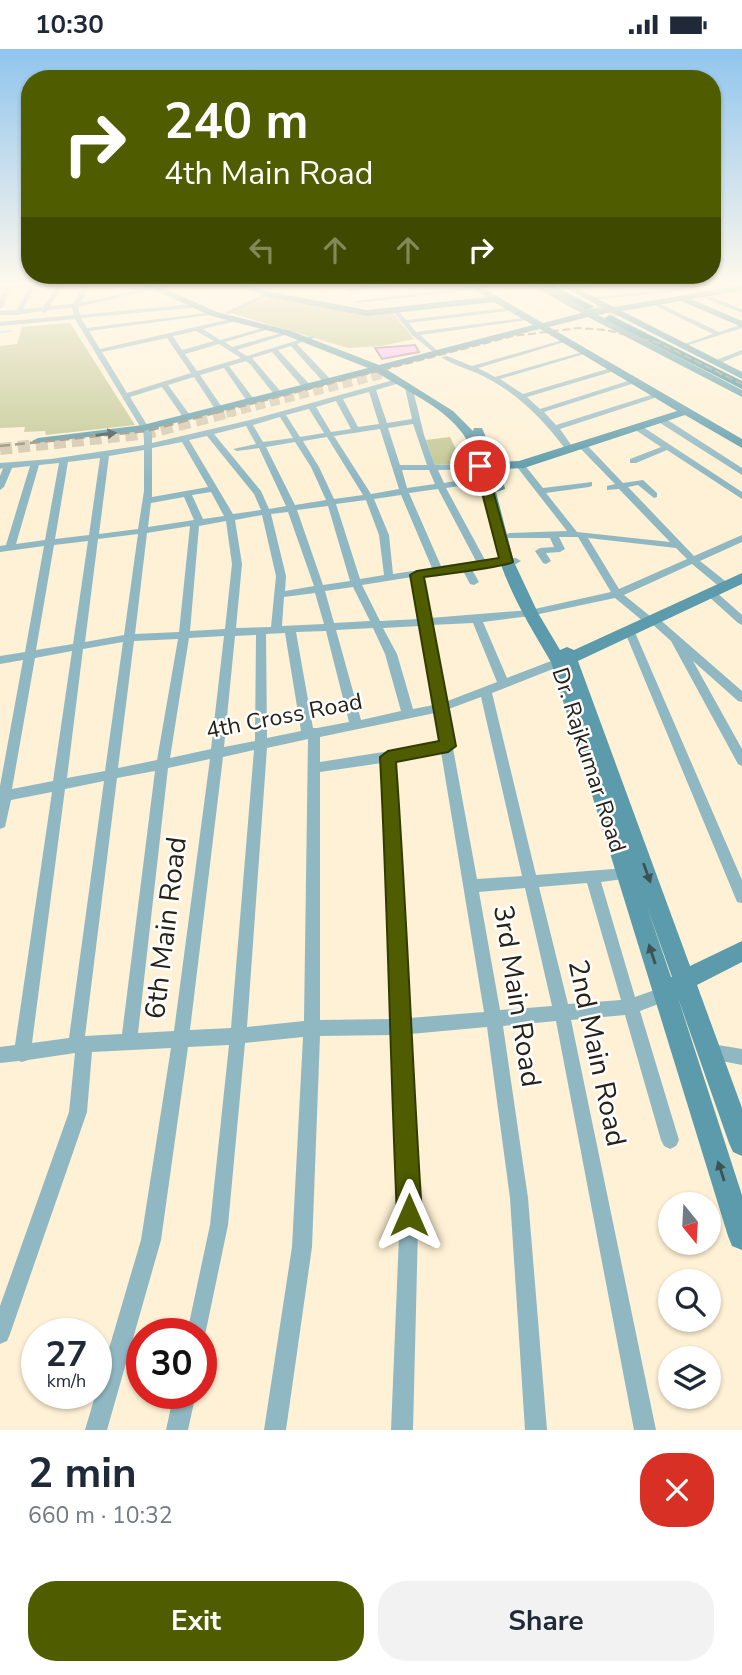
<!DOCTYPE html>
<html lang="en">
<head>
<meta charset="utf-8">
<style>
	body { margin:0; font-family:"Nunito Sans",sans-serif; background:#f2f2f3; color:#1f2937; height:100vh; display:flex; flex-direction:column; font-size:26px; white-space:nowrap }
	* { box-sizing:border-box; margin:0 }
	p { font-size:23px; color:#747a83 }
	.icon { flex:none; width:38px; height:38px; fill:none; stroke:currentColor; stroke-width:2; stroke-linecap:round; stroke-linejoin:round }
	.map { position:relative; height:1381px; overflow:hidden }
	.sheet { display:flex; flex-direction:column; background:#fff; flex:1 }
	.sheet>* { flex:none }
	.hud { position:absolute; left:21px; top:21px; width:700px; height:214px; border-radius:28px; box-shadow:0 2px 5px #0004; background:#4f5d00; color:#fff; overflow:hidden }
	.needle { width:46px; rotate:162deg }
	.buttons { position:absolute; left:658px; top:1143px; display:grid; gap:14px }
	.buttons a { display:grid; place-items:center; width:63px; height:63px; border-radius:50%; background:#fff; box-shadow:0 2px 5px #0004; font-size:35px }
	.speed { position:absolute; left:21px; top:1269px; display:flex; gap:14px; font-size:35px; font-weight:700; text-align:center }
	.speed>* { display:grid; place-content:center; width:91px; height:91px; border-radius:50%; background:#fff; box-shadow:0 2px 5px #0004; line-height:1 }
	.speed small { font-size:18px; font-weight:400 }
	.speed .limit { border:10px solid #d22; background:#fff; color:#111 }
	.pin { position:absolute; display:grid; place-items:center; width:60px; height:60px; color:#fff; margin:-30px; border:4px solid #fff; border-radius:50%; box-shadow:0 2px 7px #0007 }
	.me { position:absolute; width:77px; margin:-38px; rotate:0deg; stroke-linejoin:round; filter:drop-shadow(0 0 5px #0008) }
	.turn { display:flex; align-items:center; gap:24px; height:147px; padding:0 28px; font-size:32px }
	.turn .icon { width:91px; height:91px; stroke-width:2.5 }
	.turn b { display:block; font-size:49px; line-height:60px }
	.lanes { display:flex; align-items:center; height:66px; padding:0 28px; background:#0003; justify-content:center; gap:35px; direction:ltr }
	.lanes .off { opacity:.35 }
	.round { display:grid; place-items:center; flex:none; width:74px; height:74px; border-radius:28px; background:#f2f2f3 }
	.overview { display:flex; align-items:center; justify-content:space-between; height:119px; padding:0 28px }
	h1 { font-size:42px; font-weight:700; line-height:52px }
	.action { display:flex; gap:14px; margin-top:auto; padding:14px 28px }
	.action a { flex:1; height:80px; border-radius:28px; background:#4f5d00; color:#fff; font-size:28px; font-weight:700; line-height:80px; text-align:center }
	.action a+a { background:#f2f2f3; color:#1f2937 }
	.status { display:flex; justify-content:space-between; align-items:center; height:49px; padding:0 35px; background:#fff; direction:ltr }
	.status svg { height:19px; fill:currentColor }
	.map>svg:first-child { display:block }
	.green { fill:#c2c794 }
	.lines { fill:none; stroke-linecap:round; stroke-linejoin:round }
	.stream { stroke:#addef7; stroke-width:2 }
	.building { fill:#f7baf3; stroke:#a38ca1; stroke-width:2 }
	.secondary-tunnel-far1 { stroke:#d3c8af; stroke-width:10; stroke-dasharray:10 5; stroke-linecap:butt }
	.secondary-tunnel { stroke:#d3c8af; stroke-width:12; stroke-dasharray:12 6; stroke-linecap:butt }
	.primary-tunnel { stroke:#d3c8af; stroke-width:10; stroke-dasharray:10 5; stroke-linecap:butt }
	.street { fill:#90b8c3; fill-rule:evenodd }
	.secondary { fill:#5b9bab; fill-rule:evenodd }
	.primary { fill:#2d869a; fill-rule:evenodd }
	.rail-far1 { stroke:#978e7b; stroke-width:2; stroke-dasharray:8 3.5; stroke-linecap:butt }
	.rail { stroke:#978e7b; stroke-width:2.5; stroke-dasharray:10 5; stroke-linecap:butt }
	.oneway { fill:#3c5253 }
	.route { fill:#4f5d00; stroke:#333c00; stroke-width:2 }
	.labels { text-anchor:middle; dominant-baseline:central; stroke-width:5; stroke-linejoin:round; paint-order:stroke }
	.street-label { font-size:23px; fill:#272218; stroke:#fff }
	.near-street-label { font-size:28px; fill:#272218; stroke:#fff }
</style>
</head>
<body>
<div class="status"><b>10:30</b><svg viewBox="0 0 49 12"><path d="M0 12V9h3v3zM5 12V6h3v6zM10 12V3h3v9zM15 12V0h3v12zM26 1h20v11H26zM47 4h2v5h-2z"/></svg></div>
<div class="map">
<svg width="742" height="1381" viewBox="0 0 742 1381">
	<rect width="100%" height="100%" fill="#fef1d5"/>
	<path class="green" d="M270,247L364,266L392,263L414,290L382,297L348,299L231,264Z
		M70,274L135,376L46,386L45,382L24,383L25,378L0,379V297L17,295L22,278Z
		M450,388L463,414L435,416L426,391Z"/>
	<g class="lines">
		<path class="stream" d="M0,283L11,282"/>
	</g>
	<path class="building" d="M415,296L419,303L382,310L375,299Z"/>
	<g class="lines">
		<path class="secondary-tunnel-far1" d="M226,364L385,324"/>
		<path class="secondary-tunnel" d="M0,400L148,384L233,362"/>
		<path class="primary-tunnel" d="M596,257L616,267"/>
		<path class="street" d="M6,235H50L35,238L23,260L43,258L58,235H64L50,257L73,255L84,235H90L80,254L156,237L159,239L78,258L80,266L191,255L194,257L191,259L81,269L87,279L214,263L217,265L89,282L100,300L235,269L237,270V272L203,280L220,291L270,277L273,279L225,293L232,298L288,282L291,284L237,301L247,307L311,287L316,288L297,295L332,332V336H326L291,297L278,301L311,337V341H305L272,303L252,309L282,344V348H276L250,315L246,312L229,317L256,353L255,355H249L224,319L200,326L224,361L223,363H217L194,328L168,336L192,369L191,371H185L162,338L130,348L152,384V394L250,371L397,330H400V334L376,341L387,374L412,370L405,339L412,337L424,386L435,416L480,414L484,417L480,420L438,421L444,434L486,427L490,430L486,433L446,439L485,511L516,509L521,512L516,515L471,519L479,533L474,536L470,535L462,520L422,527L430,569L530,561L611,543L578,488H559L565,500L560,503L546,504L551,512L546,515L543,514L535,502L540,499L554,498L550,489H506L504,487L509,484L567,482L517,418V414H523L543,439L592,433V437L589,438L546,444L577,483L670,493L619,440L607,441V437L615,435L579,398V394H585L623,434L643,431L657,444V448L654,449L638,436L628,438L694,507L742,486V493L700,512L729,535V539H721L692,515L624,546L650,567L657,568L742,642V653L738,652L693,612L742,700V717L738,715L671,592L651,574L644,573L615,549L530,567L483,573L507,629L559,609L565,613L563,616L492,644L536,826L626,819L631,821L633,825L631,829L601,833L635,948L663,938L669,941L671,946L669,951L640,962L679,1091L676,1097L670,1100L664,1097L661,1091L625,966L571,971L656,1381H634L556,972L503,977L528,1149L547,1381H525L510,1149L487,978L410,985L419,1139L413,1381H391L401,1139L394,986L320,987L312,1198L286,1381H264L292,1198L303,988L245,994L228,1176L204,1291L201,1292V1284H187L210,1176L229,996L188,998L161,1191L107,1381H85L141,1191L171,999L92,1003L87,1063L10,1285L7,1292L0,1295V1257L69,1063L75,1004L28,1011L22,1013L19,1012L0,1014V998L15,996L52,743L11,751L5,778L0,780V737L23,611L0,615V607L25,603L44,497L0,503V497L6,496L30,417L12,419L4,438L0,441V427L3,419L0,420V414L51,410L144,396V384L75,270L0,277V273L74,266L72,259L48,261L44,264L41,262L18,266H0V262L17,261L29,238L10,240L3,258L0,260V250L4,240L0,241V237ZM196,282L214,292L182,301L173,287ZM167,289L191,324L127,344L102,303ZM219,295L241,309L197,322L185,305ZM369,343L379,375L358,378L343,350ZM336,352L351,380L331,383L316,358ZM309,360L324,384L300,388L286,366ZM280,368L293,389L263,393L253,376ZM413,375L427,416H400L388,379ZM246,377L256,395L233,400L237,402L259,399L286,457L269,460L261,442L214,385ZM380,380L399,440L371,445L334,387ZM207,387L254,445L261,461L233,465L189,391ZM327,388L363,446L334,450L319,418L303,392ZM182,393L208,438L152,448V399ZM295,393L311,418L326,451L295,456L266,398ZM144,401V442L138,480L99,485L109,407ZM100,409L89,486L55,490L68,413ZM59,414L45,491L16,495L39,416ZM402,421H429L435,435L407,439ZM438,440L476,512L441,517L409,444ZM211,443L224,467L203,470L192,446ZM401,446L432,519L393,525L389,486L374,450ZM184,448L194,471L148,478L151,454ZM366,451L379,486L384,526L360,530L336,455ZM328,457L350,532L323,536L297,461ZM288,463L314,537L285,542L286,527L271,465ZM262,466L276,527L271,578L236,579L242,515L235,471ZM226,472L232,515L225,580L190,582L199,477ZM190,477L179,583L135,585L147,484ZM138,485L124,586L85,593L98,490ZM588,489L676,499L687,510L619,540ZM88,492L73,595L36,601L54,496ZM412,528L419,570L380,572L362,536ZM353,538L370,572L334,574L325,542ZM315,544L324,575L282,577L284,548ZM473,574L497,633L445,653L431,576ZM420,577L434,656L413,660L397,605L383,579ZM373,579L385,605L401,662L361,671L336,581ZM326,582L349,673L317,679H313L296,583ZM285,584L301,682L267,689L266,585ZM256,586L255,692L224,698L235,587ZM224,587L211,700L170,709L189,589ZM178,590L157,711L118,719L134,592ZM123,593L105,722L67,729L83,600ZM72,602L53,732L12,740L35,609ZM481,648L522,827L477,830L446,661ZM435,664L440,694L320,713V688ZM308,690L304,972L247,978L267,699ZM254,701L231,979L190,981L223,708ZM441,703L484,963L409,969L394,712ZM210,710L174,982L138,984L168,719ZM382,714L393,970L320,971V723ZM155,722L122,985L85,987L117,729ZM104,732L69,989L32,994L65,740ZM587,834L621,951L568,955L539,838ZM525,839L552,957L500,961L479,843Z
			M395,235H415L349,243L346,241Z
			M590,235H606L571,241L568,239Z
			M479,237L481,240L358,254L355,252Z
			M688,238L690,241L590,251L587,249Z
			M269,243L271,246L229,265L224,264Z
			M706,246L742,260V264L704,249Z
			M656,255H660L719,283L742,275V279L682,298V296L713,285L656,257Z
			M514,258L517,260L516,261L409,274L416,283L532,268L535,270L420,286L439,303L440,304L437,306L412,286L392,261L397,260L406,271Z
			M566,290L571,291L478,319L495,328L586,302L591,303L500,330L523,345L614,318L621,320L527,348L540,360L634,330L641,332L544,363L556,376L657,344L664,346L560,380L574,400L570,402H567C543,370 518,344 481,326C468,320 453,316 441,308L447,307L472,317Z
			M742,301V305L718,315L711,313Z
			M657,368H663L742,419V426L657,372Z
			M634,376H640L742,443V450L667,401L636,414H630V410L661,398L634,380Z
			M711,541L715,542L742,566V576L738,574L707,546L706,544Z
			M629,577L634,581L742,831V854L737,853L735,848L624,581Z
			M712,995L742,1000V1016L706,1009L704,1003L706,997Z
			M174,1344H196L188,1381H166Z"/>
		<path class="secondary" d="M143,235H154L217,263L291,282L379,316L533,276L494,253L367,267L269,248L233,235H245L271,243L367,261L487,248L466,235H476L543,274L581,264L529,235C556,235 575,264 603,259L559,235H569L614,258L742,236V242L691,250L742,272V278L681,252L622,262L742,323V330L611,263L598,266L742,341V348L588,268L549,278L742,390V399L685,366L524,419L500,420L505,440L496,443L514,513L538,564L560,601L567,598L574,601L742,524V535L578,612L690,917L742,892V913L697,936L742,1059V1107L733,1103L729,1094L678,949L742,1146V1201L732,1197L728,1187L551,613C532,581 512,548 500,513C488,478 483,415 463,385C443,357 404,341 376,323L143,382L34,394L32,392L38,389L143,376L368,319L285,286L211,267ZM540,280L677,362L519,412L497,413L482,379H474L473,382L453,362L386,320ZM647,858L672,928H671Z"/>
		<path class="primary" d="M539,235H551L595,258L586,260Z
			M610,266L742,332V340L606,271L605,269Z"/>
		<path class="rail-far1" d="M216,364L513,287L578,279L606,281L659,294L742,335"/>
		<path class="rail" d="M0,397L147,382L222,362"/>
	</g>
	<defs><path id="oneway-solid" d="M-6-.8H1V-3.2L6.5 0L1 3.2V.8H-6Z" transform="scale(1.75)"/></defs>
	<g class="oneway">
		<use href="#oneway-solid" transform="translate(106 385) rotate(-8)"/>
		<use href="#oneway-solid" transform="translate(647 824) rotate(70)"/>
		<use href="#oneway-solid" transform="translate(652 905) rotate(-108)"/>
		<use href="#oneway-solid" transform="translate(721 1122) rotate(-108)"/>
	</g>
	<linearGradient id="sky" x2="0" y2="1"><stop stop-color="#90c5ee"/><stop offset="0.55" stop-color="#fff9ec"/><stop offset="1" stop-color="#fff9ec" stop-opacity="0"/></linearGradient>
	<rect width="742" height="428" fill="url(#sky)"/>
	<path class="route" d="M480,414L486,417L513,513C507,518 438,526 424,528L456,697L448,703L396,713C407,864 412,1014 422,1166L418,1174L409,1178L401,1174L397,1166C390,1013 388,860 380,708L388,702L439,692L410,526L417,522L499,509L475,417Z"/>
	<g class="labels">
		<g class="street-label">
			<text transform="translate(284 667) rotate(-11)">4th Cross Road</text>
			<text transform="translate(589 711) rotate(72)">Dr. Rajkumar Road</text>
		</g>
		<g class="near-street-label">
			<text transform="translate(166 879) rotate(-83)">6th Main Road</text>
			<text transform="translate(517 947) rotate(81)">3rd Main Road</text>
			<text transform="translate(597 1004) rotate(78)">2nd Main Road</text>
		</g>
	</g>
</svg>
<div class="buttons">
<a><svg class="needle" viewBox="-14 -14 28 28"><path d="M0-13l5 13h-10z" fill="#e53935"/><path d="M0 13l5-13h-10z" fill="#747a83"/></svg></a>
<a><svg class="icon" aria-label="search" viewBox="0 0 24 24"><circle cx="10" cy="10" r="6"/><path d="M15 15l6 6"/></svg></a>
<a><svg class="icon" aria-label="layers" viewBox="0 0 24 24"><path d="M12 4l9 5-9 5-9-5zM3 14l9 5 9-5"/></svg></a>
</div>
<div class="speed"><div>27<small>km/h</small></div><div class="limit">30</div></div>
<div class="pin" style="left:480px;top:417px;background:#d93025"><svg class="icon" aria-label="arrive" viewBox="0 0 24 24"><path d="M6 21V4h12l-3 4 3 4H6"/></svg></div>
<svg class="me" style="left:409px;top:1166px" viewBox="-20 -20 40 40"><path d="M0-17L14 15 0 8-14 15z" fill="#4f5d00" stroke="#fff" stroke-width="4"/></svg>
<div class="hud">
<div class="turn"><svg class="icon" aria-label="right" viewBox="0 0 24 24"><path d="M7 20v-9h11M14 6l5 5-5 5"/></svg><div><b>240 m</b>4th Main Road</div></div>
<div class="lanes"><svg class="icon off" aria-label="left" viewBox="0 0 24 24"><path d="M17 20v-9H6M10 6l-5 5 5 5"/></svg><svg class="icon off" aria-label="ahead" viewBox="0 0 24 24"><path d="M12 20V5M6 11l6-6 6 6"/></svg><svg class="icon off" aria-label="ahead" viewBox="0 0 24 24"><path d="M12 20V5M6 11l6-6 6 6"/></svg><svg class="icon" aria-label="right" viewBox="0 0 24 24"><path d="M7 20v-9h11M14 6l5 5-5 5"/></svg></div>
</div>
</div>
<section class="sheet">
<div class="overview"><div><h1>2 min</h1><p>660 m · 10:32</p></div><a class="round" style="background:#d93025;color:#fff"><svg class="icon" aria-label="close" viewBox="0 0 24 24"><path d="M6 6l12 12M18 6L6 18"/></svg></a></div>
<div class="action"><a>Exit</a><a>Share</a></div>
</section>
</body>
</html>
